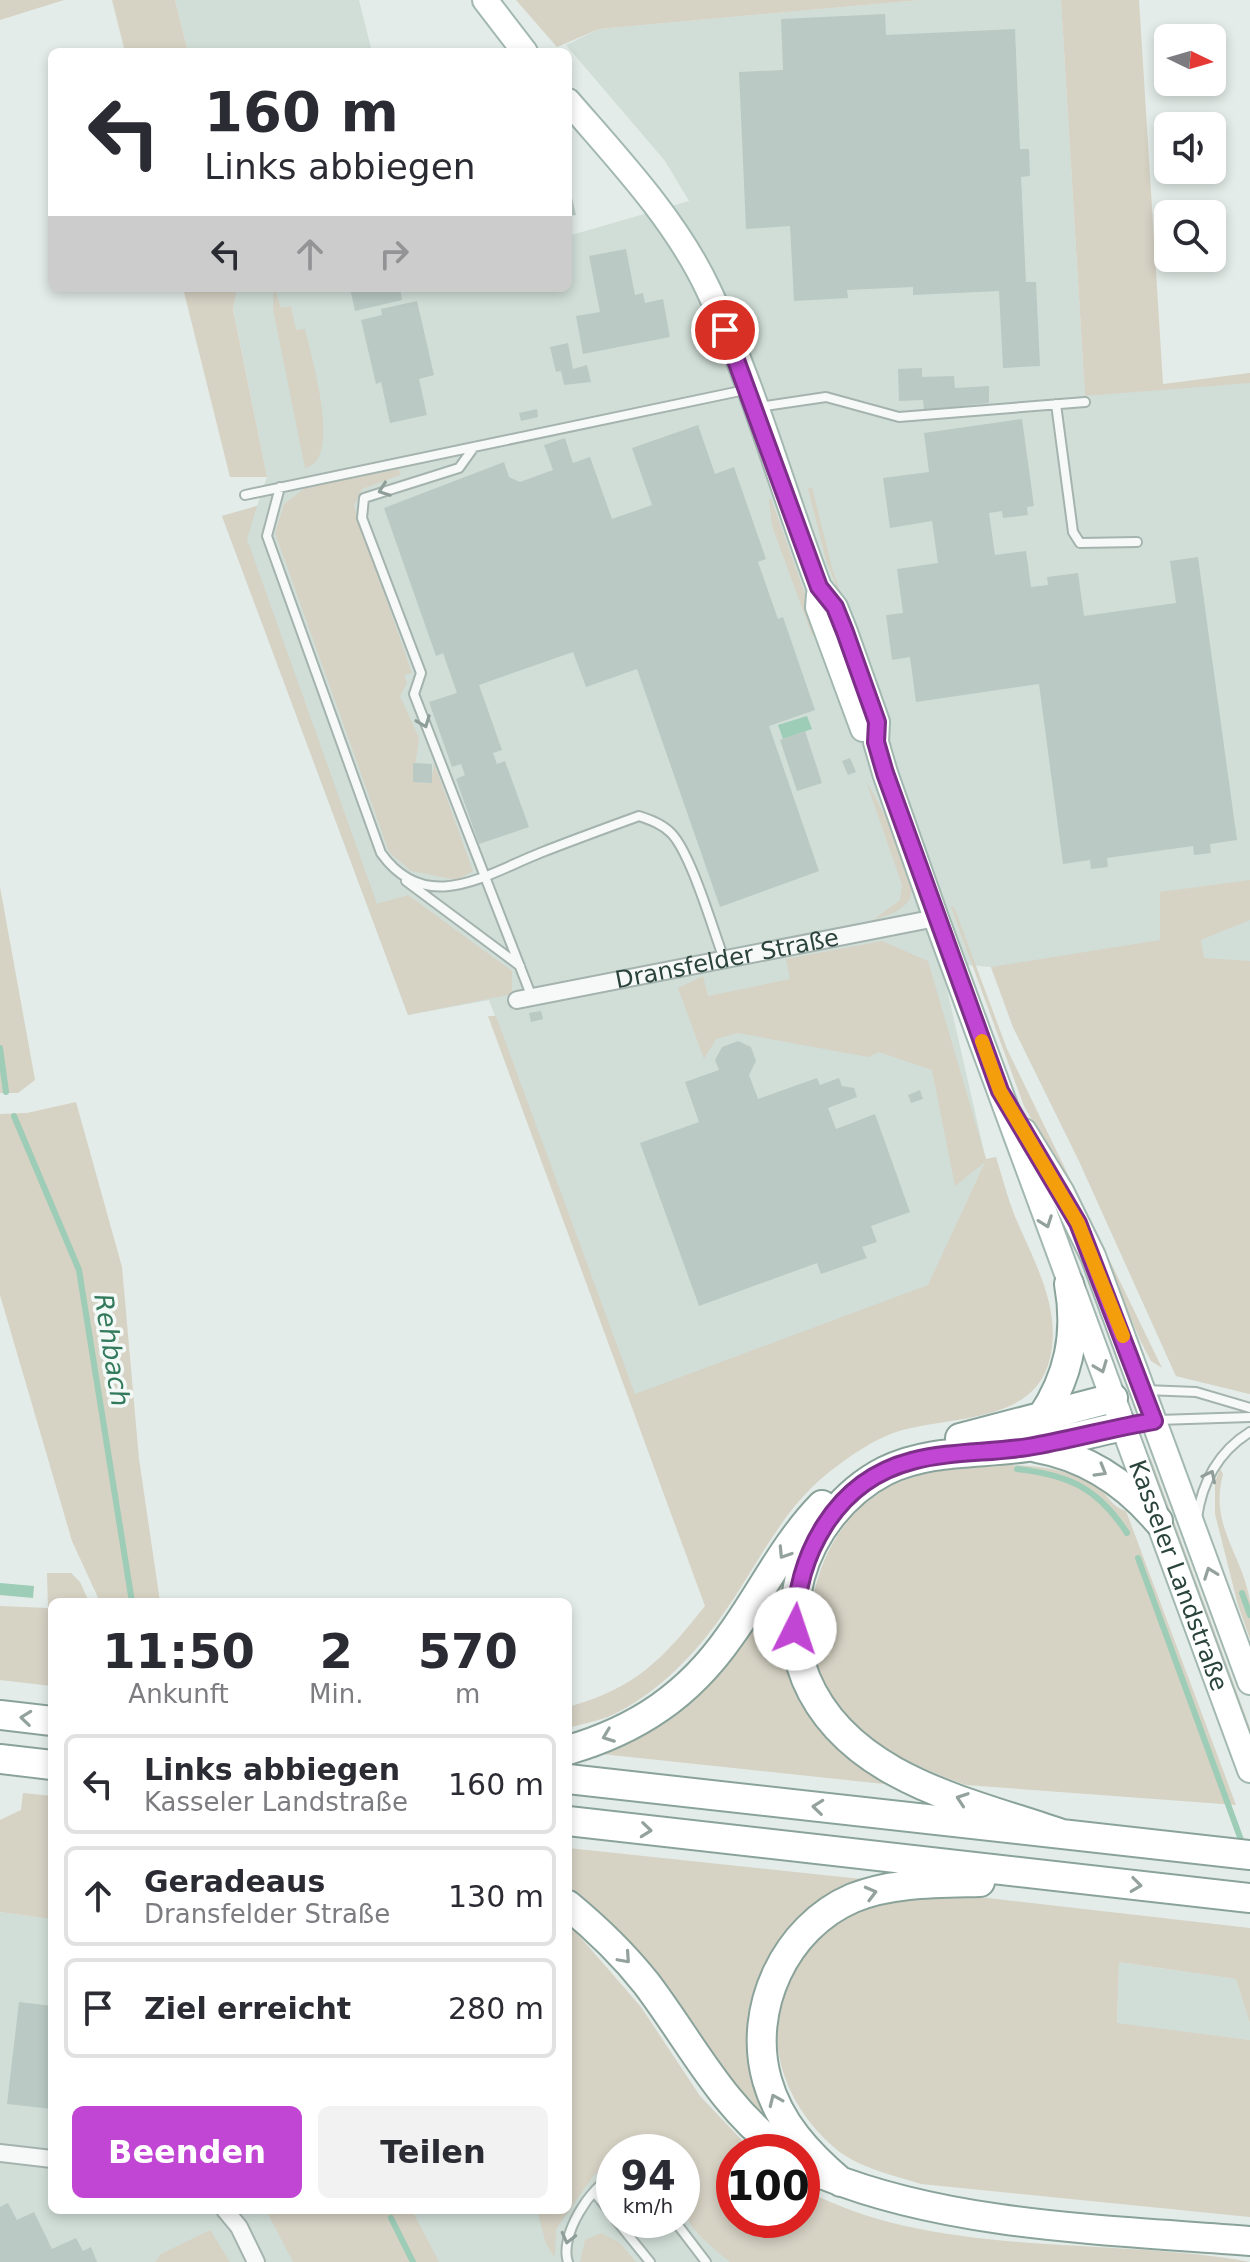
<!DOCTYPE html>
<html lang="de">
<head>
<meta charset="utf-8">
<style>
	body { margin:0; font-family:"DejaVu Sans",sans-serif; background:#f2f2f3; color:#2b2b33; height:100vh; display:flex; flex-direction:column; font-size:30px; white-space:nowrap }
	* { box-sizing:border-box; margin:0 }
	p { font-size:26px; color:#7c7c81 }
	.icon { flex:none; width:44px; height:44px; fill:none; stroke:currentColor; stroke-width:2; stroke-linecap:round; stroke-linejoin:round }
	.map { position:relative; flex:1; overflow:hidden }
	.drawer { position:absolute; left:48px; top:1598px; width:524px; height:616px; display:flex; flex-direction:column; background:#fff; border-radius:12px; box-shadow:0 4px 12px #0003 }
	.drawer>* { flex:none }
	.banner { position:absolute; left:48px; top:48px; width:524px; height:244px; border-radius:12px; box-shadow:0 4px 12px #0003; background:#fff; color:#2b2b33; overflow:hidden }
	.needle { width:52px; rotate:95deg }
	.buttons { position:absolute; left:1154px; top:24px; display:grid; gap:16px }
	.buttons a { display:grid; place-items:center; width:72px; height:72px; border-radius:12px; background:#fff; box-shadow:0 4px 12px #0003; font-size:40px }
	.speed { position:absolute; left:596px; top:2134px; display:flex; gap:16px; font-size:40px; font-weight:700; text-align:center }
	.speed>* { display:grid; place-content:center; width:104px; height:104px; border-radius:50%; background:#fff; box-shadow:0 4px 12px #0003; line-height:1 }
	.speed small { font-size:20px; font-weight:400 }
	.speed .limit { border:12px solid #d22; background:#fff; color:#111 }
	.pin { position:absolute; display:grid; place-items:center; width:68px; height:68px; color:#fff; margin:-34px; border:4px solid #fff; border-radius:50%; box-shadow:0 2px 8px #0007 }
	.me { position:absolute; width:88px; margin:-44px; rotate:4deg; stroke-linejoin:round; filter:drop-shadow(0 0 6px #0008) }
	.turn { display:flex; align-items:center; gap:28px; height:168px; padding:0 24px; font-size:36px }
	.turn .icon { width:104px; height:104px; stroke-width:2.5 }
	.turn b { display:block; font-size:56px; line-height:68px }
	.lanes { display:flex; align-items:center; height:76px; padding:0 24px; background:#0003; justify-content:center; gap:40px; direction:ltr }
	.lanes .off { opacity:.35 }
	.eta { display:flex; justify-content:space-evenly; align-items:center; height:136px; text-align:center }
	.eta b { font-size:48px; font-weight:700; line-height:56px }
	.cta { display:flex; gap:16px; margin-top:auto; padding:16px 24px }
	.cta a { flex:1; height:92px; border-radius:12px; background:#c146d3; color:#fff; font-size:32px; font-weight:700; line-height:92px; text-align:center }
	.cta a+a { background:#f2f2f3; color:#2b2b33 }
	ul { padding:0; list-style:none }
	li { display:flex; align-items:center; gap:24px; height:100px; margin:0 16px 12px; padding:0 8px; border:4px solid #e1e1e2; border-radius:12px }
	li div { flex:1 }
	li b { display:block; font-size:30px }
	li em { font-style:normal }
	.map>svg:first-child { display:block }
	.built { fill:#d1ded8 }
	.green { fill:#d6d2c4 }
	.water { fill:#9dccb7 }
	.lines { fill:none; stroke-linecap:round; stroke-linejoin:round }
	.stream { stroke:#9dccb7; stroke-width:6 }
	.building { fill:#bac9c4 }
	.lane-casing { stroke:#a4b3ae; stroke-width:12 }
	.street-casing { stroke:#a4b3ae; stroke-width:20 }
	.primary-casing { stroke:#a2b8b0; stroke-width:28 }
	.highway-casing { stroke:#8aa39a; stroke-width:32 }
	.lane { stroke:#f6f9f8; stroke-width:8 }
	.street { stroke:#f6f9f8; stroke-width:16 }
	.primary { stroke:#fff; stroke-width:24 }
	.highway { stroke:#fff; stroke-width:28 }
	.oneway { stroke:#909e9a }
	.oneway2 { stroke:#94a29e }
	.route-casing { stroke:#7d2e89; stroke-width:20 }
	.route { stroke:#c146d3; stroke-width:14 }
	.slow { stroke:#f59e0b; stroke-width:14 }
	.labels { text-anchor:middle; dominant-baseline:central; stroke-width:7; stroke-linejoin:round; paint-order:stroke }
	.street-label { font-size:24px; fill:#2a443c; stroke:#f3f9f6 }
	.water-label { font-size:26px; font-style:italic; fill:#337a5c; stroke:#f3f9f6 }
</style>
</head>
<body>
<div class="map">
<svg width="1250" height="2262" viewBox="0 0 1250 2262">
	<rect width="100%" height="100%" fill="#e3ece8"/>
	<path class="built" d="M175,0H359L372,52H188Z
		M920,0H1061L1085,396L1250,373V1394L1176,1376L1079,1161L1013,1027L991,967L941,963L986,1160L928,1286L635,1395L489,1000L408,1015L222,516L257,506L267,477L233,308L237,288H568V236L689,201L665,161L566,45L599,29Z
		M0,1912L52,1919V2210H568V1980L614,2152V2220H682V2186L716,2225L804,2262H0Z
		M1119,1962L1236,1979L1250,2024V2040L1117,2024Z"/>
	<path class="green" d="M0,0H64L0,20Z
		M112,0H175L188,52H125Z
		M516,0H920L599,29L557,47Z
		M1061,0H1139L1163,384L1250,373V383L1085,396Z
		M183,288H237L233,309L267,477H230Z
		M274,288L281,308L291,306L296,330L305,329C311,356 343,461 305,468L273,309Z
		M399,469L400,475L362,489L354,506L412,673L404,675L407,683L400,696L419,738L413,782L431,783L434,763L473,871L457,880L411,871L389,852L275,533L284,504L305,488Z
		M812,487L832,568L851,623L826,560L808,489Z
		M769,499H771L820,636L812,635L772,526Z
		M257,506L247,539L377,904L408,895L512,971V994L408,1015L222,516Z
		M866,781C878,801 919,875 910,898C904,911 886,916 873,920L900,900L902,885Z
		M1250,880V920L1201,940L1204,958L1250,961V1394L1176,1376L1079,1161L1013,1027L991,967L1160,940V892Z
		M0,887L35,1080L18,1093H0Z
		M951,907H954L1007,1049L1162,1368L1151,1361L1141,1342L1090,1224L1024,1106Z
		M882,941L928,961L986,1159L996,1157C1002,1176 1007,1196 1014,1214C1033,1260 1062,1307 1050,1358C1035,1426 946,1415 896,1432C873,1440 853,1454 833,1469C782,1507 757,1567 721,1617C695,1654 660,1690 620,1711C605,1720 585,1723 568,1728V1707C636,1688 662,1660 705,1606L488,1016H496L635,1394L928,1285L985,1162L955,1186L932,1070L879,1052L868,1057L738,1033L716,1039L704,1059L678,988L703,976L708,996L790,979L786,959Z
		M76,1102L122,1267L139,1459L160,1602H100L72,1541L0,1295V1114L27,1113Z
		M1151,1459L1250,1728V1740L1146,1460Z
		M980,1464C1019,1465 1058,1464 1093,1484C1108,1492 1109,1506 1126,1511L1236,1805L966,1785C920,1768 868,1748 837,1707C787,1642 813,1534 881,1492C911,1473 946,1469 980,1464Z
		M1220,1469L1223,1474C1209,1526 1242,1553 1250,1601C1250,1612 1250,1627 1250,1639L1238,1605L1215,1514V1482Z
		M801,1538L788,1650L903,1786L583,1752L639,1732Z
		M47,1573H71L80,1582L89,1602H52V1686L0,1680V1606L48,1608Z
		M23,1793L52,1796V1919L0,1912V1820L21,1810Z
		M568,1848L871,1880L758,1997L791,2152L568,1899Z
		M961,1895L1250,1928V2024L1236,1979L1119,1962L1117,2023L1250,2040V2217L921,2184C893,2175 859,2168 836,2149C771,2094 753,2005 815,1940C821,1933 828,1923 836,1918C874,1896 919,1898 961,1895Z
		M568,1923L641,2007L700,2096L753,2152H734V2220H802V2188C931,2260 1109,2236 1250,2262H730C677,2219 682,2217 682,2152H614V2162L594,2175L556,2229L555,2258L546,2244L537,2210H568Z
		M266,2210H412L439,2262H293Z
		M210,2230L230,2262H155L161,2254Z
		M601,2233L620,2243L636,2262H580L585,2240Z"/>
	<path class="water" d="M807,716L812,729L783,739L778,725Z
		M0,1583L34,1586L33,1598L0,1595Z"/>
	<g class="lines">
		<path class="stream" d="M0,1048L6,1092
			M14,1116L79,1270L132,1602
			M1017,1469C1069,1475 1098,1488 1127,1533
			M1138,1558L1244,1848
			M1242,1593L1250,1615
			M391,2218L413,2262"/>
	</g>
	<path class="building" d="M885,14L886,35L1015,29L1020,149H1029L1030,176L1021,177L1026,282H1036L1040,366L1003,368L999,291L913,295V287L847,290L848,298L794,301L790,226L746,229L739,72L783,70L781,19Z
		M568,180L576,215L568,216Z
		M626,249L635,295L643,293L645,303L663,299L670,337L583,354L576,316L600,312L589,256Z
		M350,288H400L402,300L355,311Z
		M417,301L434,375L419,379L427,415L390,423L381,382L376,384L361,320L382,315L381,309Z
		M568,343L573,369L587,365L591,382L564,385L561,371L556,372L550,347Z
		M922,368V377L954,376L955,388L989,386V403L924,410L923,400L899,401L898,369Z
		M537,409L538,417L521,421L519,413Z
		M1022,419L1034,506L1027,507L1028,515L1003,518L1002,511L989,513L995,555L1026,551L1031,587L1048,585L1047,577L1078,573L1084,616L1176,603L1170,561L1198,557L1237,840L1210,844L1211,853L1194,855L1193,846L1107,858L1108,867L1091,869L1090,860L1063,864L1039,684L916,702L910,657L892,660L886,615L903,613L897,569L938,563L932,521L890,528L883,478L929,472L924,433Z
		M698,425L715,474L734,467L766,559L758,562L778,619L783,617L815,710L769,726L819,871L720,907L637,669L586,687L573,652L479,685L502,750L493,753L497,764L505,761L529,827L479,844L456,779L465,775L461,764L452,767L429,702L457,693L443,653L436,656L384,508L504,462L509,477L520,482L553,470L544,445L565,438L573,463L590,457L612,519L652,505L632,448Z
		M805,731L822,783L797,791L780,740Z
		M850,758L856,772L848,775L842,761Z
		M413,763L432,764V783L413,782Z
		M541,1011L543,1019L531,1022L529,1013Z
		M738,1041L751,1047L756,1061L749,1075L758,1099L817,1078L820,1085L839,1078L842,1086L854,1088L857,1097L828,1108L836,1129L875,1114L910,1212L871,1226L877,1242L862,1247L867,1258L821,1274L817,1263L699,1306L640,1143L699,1122L685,1082L719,1070L715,1060L722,1047Z
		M920,1090L923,1099L911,1103L908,1095Z
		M19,2002L52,2006V2109L7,2104Z
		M8,2203L17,2220L34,2212L52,2249L76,2238L83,2251L91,2247L97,2262H0V2207Z"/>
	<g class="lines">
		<defs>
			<path id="lane" d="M1056,404L1073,532L1080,543L1137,542
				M759,407L826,397L899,417L1085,402
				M474,447L459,468L364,498L362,518L421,673L414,694L531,995
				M280,487L267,536L381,853C426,916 485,875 540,853C573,840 606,828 639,816C651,820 662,824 671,833C691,853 713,930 724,959
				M245,495L745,390
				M406,881L520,966
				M1145,1390L1196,1392L1250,1408
				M1158,1420L1250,1417
				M1197,1518C1202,1482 1219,1451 1250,1432
				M595,2193L614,2217
				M616,2220L650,2262
				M674,2220L706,2262
				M568,2262C559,2236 590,2187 614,2175"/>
			<g id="street">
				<path id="s1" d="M517,1000L936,918"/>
				<path d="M0,2153L52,2159"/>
				<path d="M225,2210L239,2227L256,2262"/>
			</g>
			<g id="primary">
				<path d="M485,0L525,52"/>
				<path id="s2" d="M568,101C619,160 676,220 709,291C754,386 782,489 819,587L835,607L845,632L877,722L876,742L885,773L936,918L1250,1770"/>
				<path d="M819,595L818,607L863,729"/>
				<path d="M1024,1131L1061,1191L1093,1256L1250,1682"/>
			</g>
			<path id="highway" d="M1041,1418C1069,1377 1078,1334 1069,1284
				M960,1438L1113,1398
				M1037,1448C1087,1457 1126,1483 1158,1521
				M0,1715L52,1721
				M568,1750C637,1730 689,1695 730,1636C762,1592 784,1544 822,1505
				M0,1759L52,1765
				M568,1779L1250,1855
				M568,1821L1250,1898
				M1062,1834C970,1802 848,1779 806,1679C793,1647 792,1610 800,1577C812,1533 844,1492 885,1471C929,1449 981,1454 1028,1447C1060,1441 1092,1433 1123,1426
				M568,1905C597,1929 623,1954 646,1983C691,2042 722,2108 784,2152
				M824,2175C953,2227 1112,2230 1250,2241
				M841,2182C808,2154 779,2123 767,2080C747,2009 785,1927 853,1898C892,1882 939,1883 980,1882"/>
		</defs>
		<use href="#lane" class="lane-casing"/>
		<use href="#street" class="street-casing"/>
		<use href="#primary" class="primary-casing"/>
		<use href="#highway" class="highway-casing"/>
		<use href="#lane" class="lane"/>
		<use href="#street" class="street"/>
		<use href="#primary" class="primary"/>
		<use href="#highway" class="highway"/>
	</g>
	<defs><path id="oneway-chevron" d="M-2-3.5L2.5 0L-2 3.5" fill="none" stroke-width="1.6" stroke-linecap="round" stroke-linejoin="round" transform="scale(2)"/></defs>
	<g class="oneway">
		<use href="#oneway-chevron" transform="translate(384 490) rotate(160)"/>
		<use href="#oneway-chevron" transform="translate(424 722) rotate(69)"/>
		<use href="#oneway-chevron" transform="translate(1210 1476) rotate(-63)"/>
		<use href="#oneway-chevron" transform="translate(568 2238) rotate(104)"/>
	</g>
	<g class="oneway2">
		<use href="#oneway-chevron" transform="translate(1046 1222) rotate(70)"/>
		<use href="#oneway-chevron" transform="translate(1101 1367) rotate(69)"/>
		<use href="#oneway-chevron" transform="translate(1101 1471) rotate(30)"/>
		<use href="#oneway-chevron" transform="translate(784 1553) rotate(123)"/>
		<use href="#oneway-chevron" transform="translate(1210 1573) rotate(-110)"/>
		<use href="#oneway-chevron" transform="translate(26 1718) rotate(-174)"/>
		<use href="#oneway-chevron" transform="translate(608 1736) rotate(159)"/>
		<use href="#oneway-chevron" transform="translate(962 1799) rotate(-161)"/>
		<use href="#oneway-chevron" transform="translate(818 1807) rotate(-174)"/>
		<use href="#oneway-chevron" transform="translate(646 1830) rotate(6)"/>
		<use href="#oneway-chevron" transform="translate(1136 1885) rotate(7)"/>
		<use href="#oneway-chevron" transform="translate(871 1893) rotate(-15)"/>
		<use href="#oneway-chevron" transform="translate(625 1958) rotate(48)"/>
		<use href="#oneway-chevron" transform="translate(775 2100) rotate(-114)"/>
	</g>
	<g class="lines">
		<defs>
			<path id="route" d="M725,330L819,587L835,607L845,632L877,722L876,742L885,773L1000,1091L1078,1223L1154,1421C1111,1428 1070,1440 1028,1447C989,1453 949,1451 912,1461C835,1481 796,1555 795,1629"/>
		</defs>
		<use href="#route" class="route-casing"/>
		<use href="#route" class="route"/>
		<path class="slow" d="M982,1041L1000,1091L1078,1223L1123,1336"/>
	</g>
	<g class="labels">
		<g class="street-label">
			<text stroke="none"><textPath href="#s1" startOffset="214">Dransfelder Straße</textPath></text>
			<text stroke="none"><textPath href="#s2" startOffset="1608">Kasseler Landstraße</textPath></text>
		</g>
		<g class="water-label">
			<text transform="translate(112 1350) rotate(81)">Rehbach</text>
		</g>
	</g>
</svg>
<div class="buttons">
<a><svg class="needle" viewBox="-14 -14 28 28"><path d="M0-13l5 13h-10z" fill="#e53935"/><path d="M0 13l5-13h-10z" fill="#7c7c81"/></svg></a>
<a><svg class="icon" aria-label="sound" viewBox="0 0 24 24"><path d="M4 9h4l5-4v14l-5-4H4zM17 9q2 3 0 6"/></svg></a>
<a><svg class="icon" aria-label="search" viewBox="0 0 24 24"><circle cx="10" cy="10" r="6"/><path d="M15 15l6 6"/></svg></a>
</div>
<div class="speed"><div>94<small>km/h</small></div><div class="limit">100</div></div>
<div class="pin" style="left:725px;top:330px;background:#d93025"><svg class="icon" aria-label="arrive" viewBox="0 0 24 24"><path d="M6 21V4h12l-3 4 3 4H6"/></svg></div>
<svg class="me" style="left:795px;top:1629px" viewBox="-20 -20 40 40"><circle r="19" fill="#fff"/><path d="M0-13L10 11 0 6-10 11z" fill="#c146d3"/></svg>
<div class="banner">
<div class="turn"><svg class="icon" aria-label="left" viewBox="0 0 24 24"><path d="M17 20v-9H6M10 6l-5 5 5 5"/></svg><div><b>160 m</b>Links abbiegen</div></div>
<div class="lanes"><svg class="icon" aria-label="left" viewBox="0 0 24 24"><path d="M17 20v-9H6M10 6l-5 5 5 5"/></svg><svg class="icon off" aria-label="ahead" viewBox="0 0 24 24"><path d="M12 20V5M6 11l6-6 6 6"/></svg><svg class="icon off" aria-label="right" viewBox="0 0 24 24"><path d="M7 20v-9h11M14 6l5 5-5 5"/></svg></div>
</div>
<section class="drawer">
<div class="eta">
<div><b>11:50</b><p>Ankunft</p></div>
<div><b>2</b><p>Min.</p></div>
<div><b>570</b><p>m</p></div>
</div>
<ul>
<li><svg class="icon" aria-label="left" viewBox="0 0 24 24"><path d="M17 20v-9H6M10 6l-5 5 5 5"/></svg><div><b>Links abbiegen</b><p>Kasseler Landstraße</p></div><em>160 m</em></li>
<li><svg class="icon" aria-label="ahead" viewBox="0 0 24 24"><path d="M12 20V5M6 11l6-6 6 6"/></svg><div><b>Geradeaus</b><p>Dransfelder Straße</p></div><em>130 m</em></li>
<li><svg class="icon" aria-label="arrive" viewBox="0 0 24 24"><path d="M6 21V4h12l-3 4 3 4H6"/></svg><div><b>Ziel erreicht</b></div><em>280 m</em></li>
</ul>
<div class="cta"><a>Beenden</a><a>Teilen</a></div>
</section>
</div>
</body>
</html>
